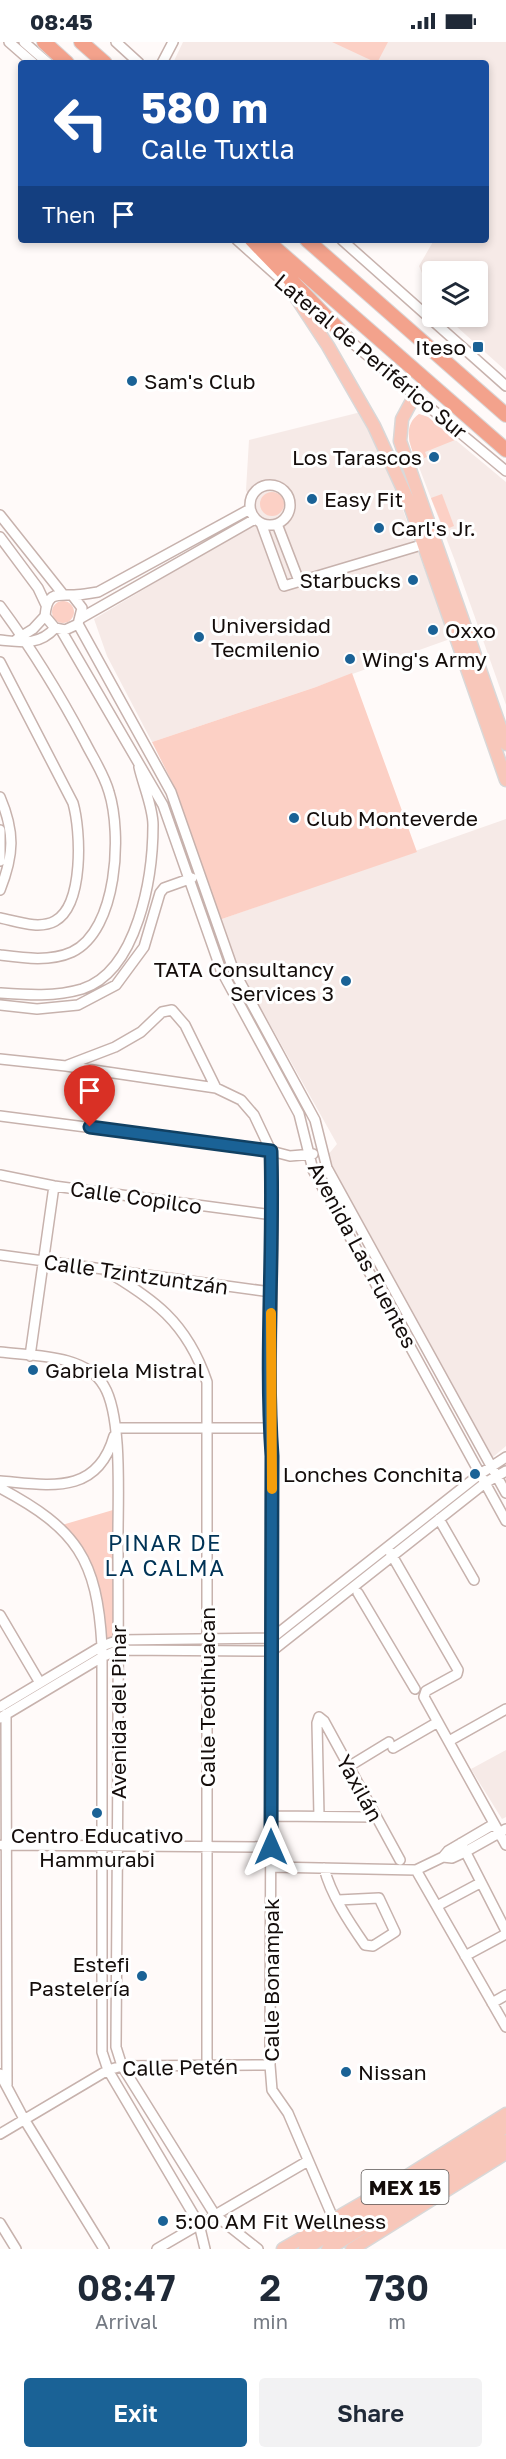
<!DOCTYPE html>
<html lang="en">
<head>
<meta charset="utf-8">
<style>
	body { margin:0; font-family:"Golos Text",sans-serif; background:#f2f2f3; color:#1f2937; height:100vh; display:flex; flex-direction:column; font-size:22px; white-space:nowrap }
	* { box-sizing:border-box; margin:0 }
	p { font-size:20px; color:#747a83 }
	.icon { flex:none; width:33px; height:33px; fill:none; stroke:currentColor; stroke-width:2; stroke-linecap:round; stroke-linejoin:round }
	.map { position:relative; height:2207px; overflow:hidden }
	.side { display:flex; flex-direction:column; background:#fff; flex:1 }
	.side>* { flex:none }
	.top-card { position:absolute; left:18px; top:18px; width:471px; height:183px; border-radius:6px; box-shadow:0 3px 9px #0003; background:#1a4fa0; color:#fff; overflow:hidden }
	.controls { position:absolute; left:422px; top:219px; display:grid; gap:12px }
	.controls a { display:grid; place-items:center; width:66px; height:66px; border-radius:6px; background:#fff; box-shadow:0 3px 9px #0003; font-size:30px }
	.pin { position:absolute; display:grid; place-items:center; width:51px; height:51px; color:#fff; margin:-62px -26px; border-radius:50% 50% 50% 0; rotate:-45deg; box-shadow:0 0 6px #0007 }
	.pin .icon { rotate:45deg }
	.me { position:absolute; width:66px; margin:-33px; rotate:0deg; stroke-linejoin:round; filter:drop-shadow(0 0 4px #0008) }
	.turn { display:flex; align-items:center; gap:21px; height:126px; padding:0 24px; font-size:27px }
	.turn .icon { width:78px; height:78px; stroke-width:2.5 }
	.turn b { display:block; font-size:42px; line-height:51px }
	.then { display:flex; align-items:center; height:57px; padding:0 24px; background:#0003; gap:12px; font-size:22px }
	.eta { display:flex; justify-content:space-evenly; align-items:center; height:102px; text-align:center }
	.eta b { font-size:36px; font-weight:600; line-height:42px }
	.cta { display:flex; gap:12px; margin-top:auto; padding:12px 24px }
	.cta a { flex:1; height:69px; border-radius:6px; background:#1a6296; color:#fff; font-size:24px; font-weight:600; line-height:69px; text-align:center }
	.cta a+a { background:#f2f2f3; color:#1f2937 }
	.status { display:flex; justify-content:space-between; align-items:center; height:42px; padding:0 30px; background:#fff; direction:ltr }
	.status svg { height:16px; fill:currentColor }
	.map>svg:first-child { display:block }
	.built { fill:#f6eae7 }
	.green { fill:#fcd0c5 }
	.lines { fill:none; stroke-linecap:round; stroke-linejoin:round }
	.minor-casing { stroke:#c7b2ad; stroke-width:12 }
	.major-casing { stroke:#d9d8d8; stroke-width:15 }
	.highway-casing { stroke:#d9d8d8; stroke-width:16 }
	.minor { stroke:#fff; stroke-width:9 }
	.major { stroke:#f8c7ba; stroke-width:12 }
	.highway { stroke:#f3a28c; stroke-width:14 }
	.route-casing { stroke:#114062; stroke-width:15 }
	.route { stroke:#1a6296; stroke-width:10 }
	.slow { stroke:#f59e0b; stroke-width:10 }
	.poi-dot { fill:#1a6296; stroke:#fff; stroke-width:2 }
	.labels { text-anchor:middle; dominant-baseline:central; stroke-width:6; stroke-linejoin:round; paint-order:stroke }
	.shield { fill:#fff; stroke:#5a5654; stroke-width:1.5 }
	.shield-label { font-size:20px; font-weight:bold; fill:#140d0b }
	.poi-label { font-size:21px; fill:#140d0b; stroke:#fff; text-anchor:start }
	.street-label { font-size:21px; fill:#140d0b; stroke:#fff }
	.neighbourhood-label { font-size:22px; letter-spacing:1.5px; fill:#003356; stroke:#fff }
</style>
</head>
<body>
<div class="status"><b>08:45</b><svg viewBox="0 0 49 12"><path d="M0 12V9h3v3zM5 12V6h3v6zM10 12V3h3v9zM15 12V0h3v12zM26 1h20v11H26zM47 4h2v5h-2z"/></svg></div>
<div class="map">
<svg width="506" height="2207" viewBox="0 0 506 2207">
	<rect width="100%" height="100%" fill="#fffaf9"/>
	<path class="built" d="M183,0H506V329L446,275L477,274V230H432V255L419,224L434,198H486V21H173Z
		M361,370L368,372L450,597L316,645L152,700L107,614L94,577L252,483L259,485L246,448L249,398Z
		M419,372L428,375L506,440V663L455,519L409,399V389L413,378Z
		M506,777V1404L493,1415L327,1114L337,1102L235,920L219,878Z
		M506,1708V1775L502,1777L471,1727Z"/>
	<path class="green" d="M332,0H388L377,21Z
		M419,372L428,375L455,398L425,410L427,415L416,419C410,403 402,384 419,372Z
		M260 462a12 12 0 1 1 24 0a12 12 0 1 1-24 0Z
		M442,452L454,484L444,488L431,456Z
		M52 570a11 11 0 1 1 22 0a11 11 0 1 1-22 0Z
		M352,631L417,810L219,878L173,742L152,700L316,645Z
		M113,1468L116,1597L104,1601V1579L98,1547L62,1483Z"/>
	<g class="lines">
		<defs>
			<path id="minor" d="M9,0L33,21
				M24,0L48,21
				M116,0L139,21
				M162,21L173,0
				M237,198L285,241
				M342,198L506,344
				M344,294L506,429
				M250 463a20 20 0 1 1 40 0a20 20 0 1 1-40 0Z
				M0,473L62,551
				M261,481L284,544L428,501
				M277,482L299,539
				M0,495L38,546L46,563
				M72,553L82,566L78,582L65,588L55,586L45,574C47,550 56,553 74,553C82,553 90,551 98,550L250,467
				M0,564C32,607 60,653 85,700C93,716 104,732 109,750C122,791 118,888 72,910C50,920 23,916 0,913
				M81,576L255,477
				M78,582L171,750L233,927L315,1078L327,1126L506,1451
				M61,588L163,763L221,928L299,1072L313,1128L506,1479
				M17,597L33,587L45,574
				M0,598C21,600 39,604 55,586
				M0,620L73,761C81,789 84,863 55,879C39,888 16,879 0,876
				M0,755C15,790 14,813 0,848
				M0,788V819
				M0,951C28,953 55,955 82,947C138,929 153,834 153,783C153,765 143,743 139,725
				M0,963L37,967L78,963L116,943L144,905L160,851L164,846L192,836
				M0,1017L66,1024L216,1046L241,1058L254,1073L271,1109L273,1173L270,1386L272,1414L270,2023L272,2048L288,2071L333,2176
				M68,1023L115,1005L141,990L162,970L172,968L185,983L216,1046
				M0,1074L271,1109L290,1114L313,1112
				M0,1133L54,1144L273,1173
				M0,1213L271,1250
				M101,1226C153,1256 187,1280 207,1340V2024
				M0,1310C32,1314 86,1312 104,1344C124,1377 117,1469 118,1510C119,1675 117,1840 116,2005L122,2024L215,2173L258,2207
				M30,1314L54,1144
				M117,1386H270
				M0,1439C49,1443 97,1454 114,1394
				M0,1446C77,1487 97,1517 102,1604V2010L108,2028L199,2182L205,2207
				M439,1477L474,1538
				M390,1510L458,1628L457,1632L426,1649L424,1655L506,1803
				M358,1551L415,1647
				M0,1573L40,1641
				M0,1665L102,1604L119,1598L272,1596L480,1432L506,1415
				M6,1672L7,2043
				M319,1675L324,1679L400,1818
				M319,1675L317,1681L319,1774
				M0,1676L102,1615L118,1608L272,1609L485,1441L506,1429
				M449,1699L506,1667
				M393,1706L438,1680
				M348,1725L389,1700
				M271,1774L376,1775
				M461,1801L506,1889
				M2,1803L271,1805
				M443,1815L448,1809L494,1782
				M271,1825L416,1828L443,1815L452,1816L465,1810L506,1787
				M324,1826C331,1853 349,1880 365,1903L373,1904L395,1890L379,1856L338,1858
				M416,1828L506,1985
				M437,1864L480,1841
				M465,1914L506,1892
				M492,1961L506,1953
				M0,2032L24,2077L104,2207
				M0,2092L108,2028L122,2024L270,2023
				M0,2181L16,2207
				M157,2207L308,2119"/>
			<path id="major" d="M290,246L328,304L374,384L408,458L506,738
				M415,353L402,377L400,399L506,702
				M283,2207L385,2148L506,2072
				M305,2207L506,2085
				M328,2207L506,2099
				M352,2207L506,2111"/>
			<path id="highway" d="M44,0L67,21
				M81,0L105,21
				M252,198L349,298
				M266,198L506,408
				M307,198L506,373"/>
		</defs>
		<use href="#minor" class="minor-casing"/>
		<use href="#major" class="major-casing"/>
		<use href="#highway" class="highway-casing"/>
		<use href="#minor" class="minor"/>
		<use href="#major" class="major"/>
		<use href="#highway" class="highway"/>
	</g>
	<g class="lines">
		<defs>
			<path id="route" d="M90,1085L271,1109C274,1210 265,1313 272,1414L271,1805"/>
		</defs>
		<use href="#route" class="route-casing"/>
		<use href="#route" class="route"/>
		<path class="slow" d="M271,1271L272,1447"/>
	</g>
	<g class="poi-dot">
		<rect x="472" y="299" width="12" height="12" rx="3"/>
		<circle cx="132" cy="339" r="6"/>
		<circle cx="434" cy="415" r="6"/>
		<circle cx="312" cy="457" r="6"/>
		<circle cx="379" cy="486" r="6"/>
		<circle cx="413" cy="538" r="6"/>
		<circle cx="433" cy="588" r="6"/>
		<circle cx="199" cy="595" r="6"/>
		<circle cx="350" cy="617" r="6"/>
		<circle cx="294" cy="776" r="6"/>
		<circle cx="346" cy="939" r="6"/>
		<circle cx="33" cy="1328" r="6"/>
		<circle cx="475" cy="1432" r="6"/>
		<circle cx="97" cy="1771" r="6"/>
		<circle cx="142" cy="1934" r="6"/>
		<circle cx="346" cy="2030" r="6"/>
		<circle cx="163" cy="2179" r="6"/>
	</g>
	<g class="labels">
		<rect class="shield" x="361.5" y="2128" width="87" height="34" rx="4.5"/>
		<g class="shield-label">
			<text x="405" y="2145">MEX 15</text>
		</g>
		<g class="poi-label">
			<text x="466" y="305" text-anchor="end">Iteso</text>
			<text x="144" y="339">Sam's Club</text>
			<text x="422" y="415" text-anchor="end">Los Tarascos</text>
			<text x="324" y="457">Easy Fit</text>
			<text x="391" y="486">Carl's Jr.</text>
			<text x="401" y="538" text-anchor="end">Starbucks</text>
			<text x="211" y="583">Universidad<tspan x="211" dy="24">Tecmilenio</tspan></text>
			<text x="445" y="588">Oxxo</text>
			<text x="362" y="617">Wing's Army</text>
			<text x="306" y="776">Club Monteverde</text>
			<text x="334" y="927" text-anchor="end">TATA Consultancy<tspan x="334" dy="24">Services 3</tspan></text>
			<text x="45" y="1328">Gabriela Mistral</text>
			<text x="463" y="1432" text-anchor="end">Lonches Conchita</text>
			<text x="97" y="1793" text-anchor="middle">Centro Educativo<tspan x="97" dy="24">Hammurabi</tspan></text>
			<text x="130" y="1922" text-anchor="end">Estefi<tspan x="130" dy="24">Pastelería</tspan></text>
			<text x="358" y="2030">Nissan</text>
			<text x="175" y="2179">5:00 AM Fit Wellness</text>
		</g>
		<g class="street-label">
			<text transform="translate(371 314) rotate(40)">Lateral de Periférico Sur</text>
			<text transform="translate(136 1155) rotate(8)">Calle Copilco</text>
			<text transform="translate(363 1213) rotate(62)">Avenida Las Fuentes</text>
			<text transform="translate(136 1232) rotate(8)">Calle Tzintzuntzán</text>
			<text transform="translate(207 1655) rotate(-90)">Calle Teotihuacan</text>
			<text transform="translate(118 1670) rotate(-90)">Avenida del Pinar</text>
			<text transform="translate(360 1746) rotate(61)">Yaxilán</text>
			<text transform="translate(271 1938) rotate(-90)">Calle Bonampak</text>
			<text transform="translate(180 2025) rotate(-1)">Calle Petén</text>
		</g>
		<g class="neighbourhood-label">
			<text x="165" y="1500">PINAR DE<tspan x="165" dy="25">LA CALMA</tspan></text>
		</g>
	</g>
</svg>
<div class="controls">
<a><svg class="icon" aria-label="layers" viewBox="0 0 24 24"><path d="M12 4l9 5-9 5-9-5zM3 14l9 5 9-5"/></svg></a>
</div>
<div class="pin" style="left:90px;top:1085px;background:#d93025"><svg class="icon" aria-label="arrive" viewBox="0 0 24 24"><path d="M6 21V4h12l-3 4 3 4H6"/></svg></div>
<svg class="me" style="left:271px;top:1805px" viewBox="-20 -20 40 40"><path d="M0-17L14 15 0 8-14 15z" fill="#1a6296" stroke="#fff" stroke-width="4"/></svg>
<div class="top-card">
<div class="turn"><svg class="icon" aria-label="left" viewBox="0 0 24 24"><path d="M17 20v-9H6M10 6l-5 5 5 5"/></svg><div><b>580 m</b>Calle Tuxtla</div></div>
<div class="then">Then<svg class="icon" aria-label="arrive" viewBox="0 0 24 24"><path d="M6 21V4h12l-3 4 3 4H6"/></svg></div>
</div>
</div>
<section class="side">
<div class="eta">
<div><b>08:47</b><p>Arrival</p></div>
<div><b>2</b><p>min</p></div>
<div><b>730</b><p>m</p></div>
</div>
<div class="cta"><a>Exit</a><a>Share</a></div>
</section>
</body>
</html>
